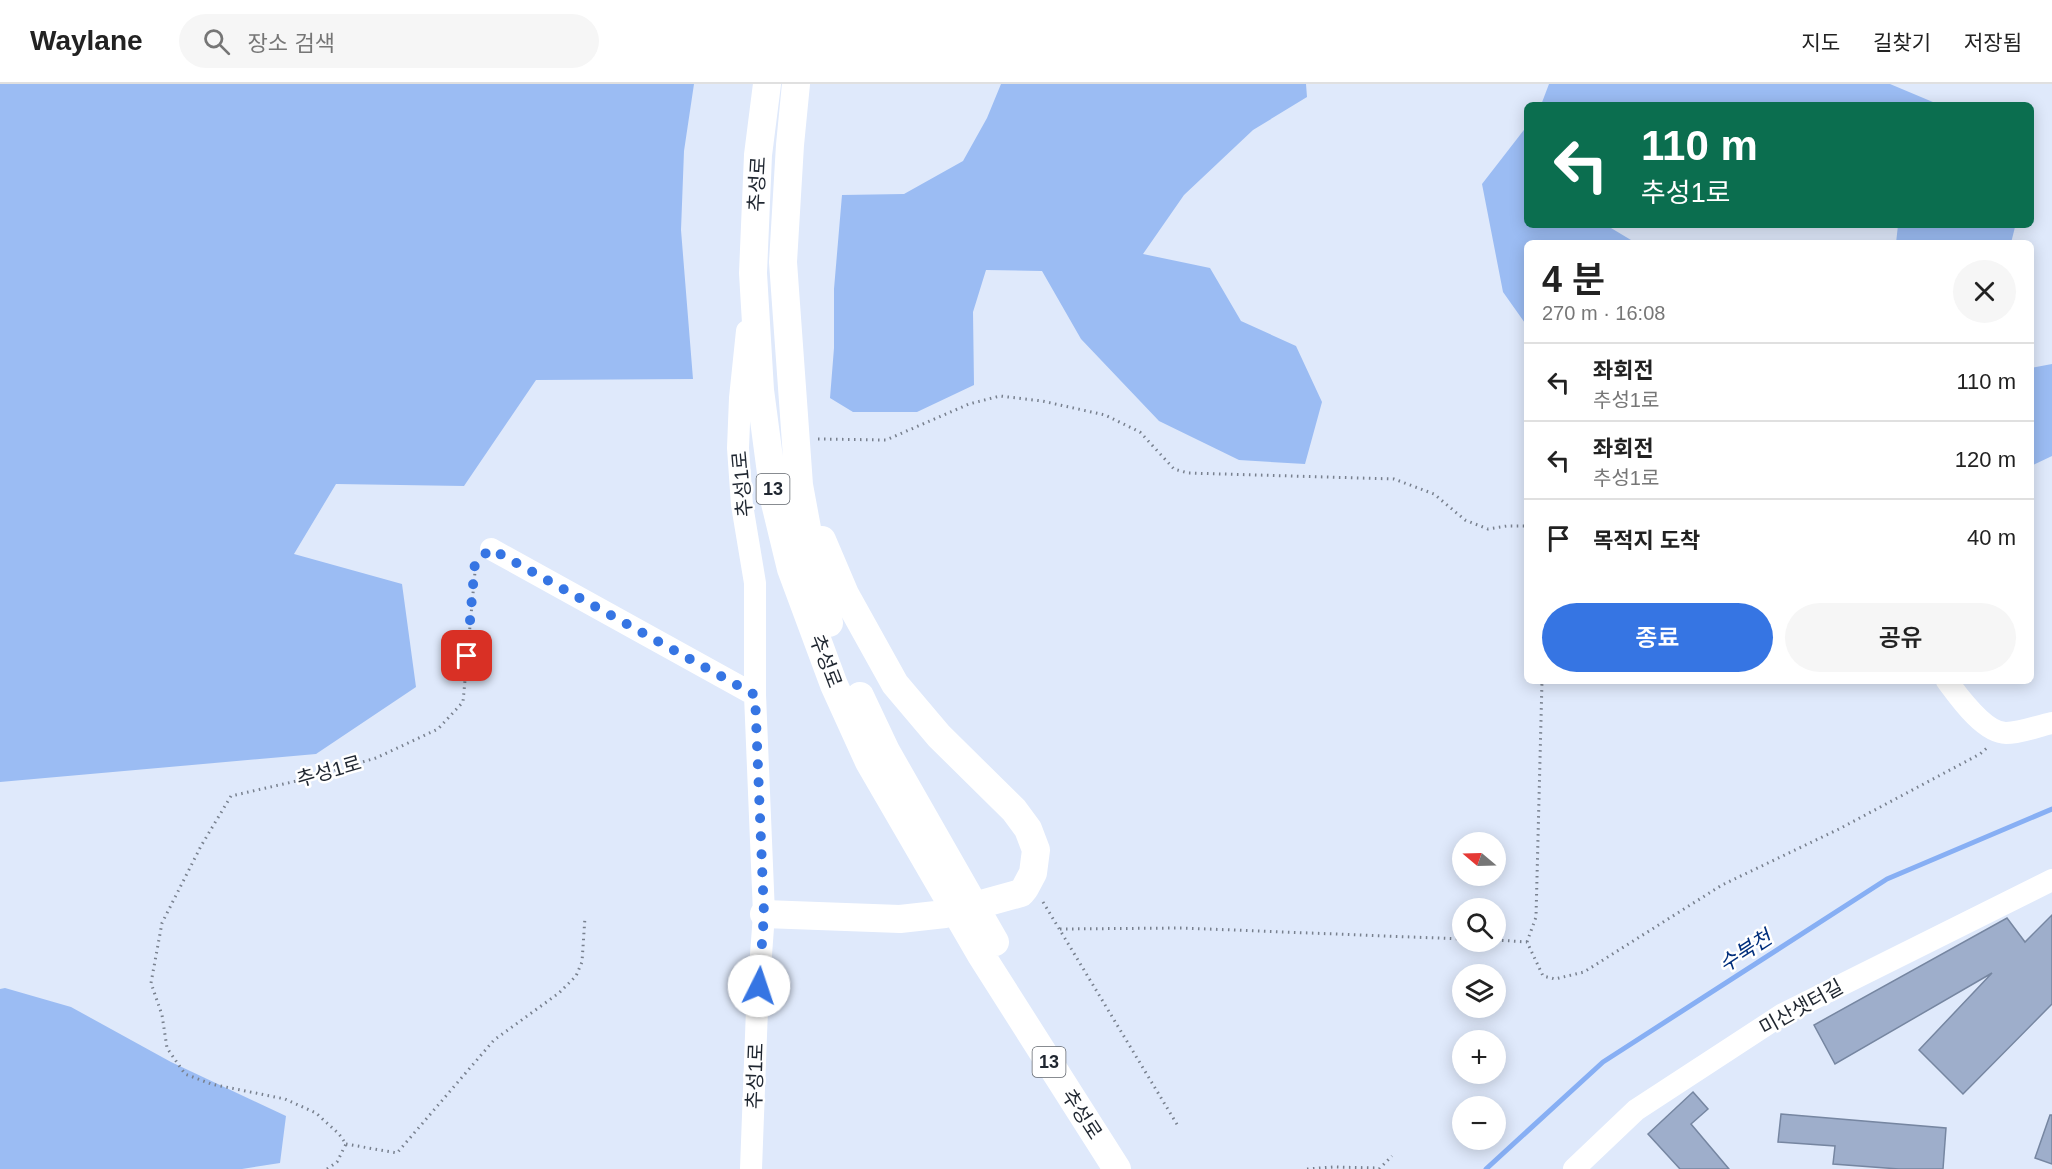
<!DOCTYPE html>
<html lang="ko">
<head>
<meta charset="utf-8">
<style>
	body { margin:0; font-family:Arial,"Noto Sans KR",sans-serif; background:#f6f6f6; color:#222; height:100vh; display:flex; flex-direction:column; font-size:22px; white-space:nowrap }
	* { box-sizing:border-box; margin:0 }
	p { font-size:20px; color:#767676 }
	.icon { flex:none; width:33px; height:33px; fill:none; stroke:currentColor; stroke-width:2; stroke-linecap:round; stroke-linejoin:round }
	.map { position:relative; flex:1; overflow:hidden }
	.panel { position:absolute; left:1524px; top:156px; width:510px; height:444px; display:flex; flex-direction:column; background:#fff; border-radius:9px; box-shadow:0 3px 15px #0003 }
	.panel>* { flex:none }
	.guide { position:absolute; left:1524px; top:18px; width:510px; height:126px; border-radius:9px; box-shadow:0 3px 15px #0003; background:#0b6e4f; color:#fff; overflow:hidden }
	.needle { width:39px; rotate:289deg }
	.fabs { position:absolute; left:1452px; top:748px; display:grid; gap:12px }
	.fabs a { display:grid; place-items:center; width:54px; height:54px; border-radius:50%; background:#fff; box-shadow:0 3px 15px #0003; font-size:30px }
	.pin { position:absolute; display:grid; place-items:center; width:51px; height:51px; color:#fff; margin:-26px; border-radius:12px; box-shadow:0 3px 9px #0006 }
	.me { position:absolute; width:66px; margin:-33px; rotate:4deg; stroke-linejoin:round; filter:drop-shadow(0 0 4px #0008) }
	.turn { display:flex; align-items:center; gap:21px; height:126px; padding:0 18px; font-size:27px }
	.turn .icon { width:78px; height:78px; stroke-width:2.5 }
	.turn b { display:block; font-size:42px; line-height:51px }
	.round { display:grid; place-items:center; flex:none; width:63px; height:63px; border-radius:32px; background:#f6f6f6 }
	.headline { display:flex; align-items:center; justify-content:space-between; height:102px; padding:0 18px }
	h1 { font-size:36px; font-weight:600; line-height:45px }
	.button { display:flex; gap:12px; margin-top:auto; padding:12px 18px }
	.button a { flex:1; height:69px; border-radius:36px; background:#3675e3; color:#fff; font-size:24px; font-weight:600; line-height:69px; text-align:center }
	.button a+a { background:#f6f6f6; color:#222 }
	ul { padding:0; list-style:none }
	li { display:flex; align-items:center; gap:18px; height:78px; padding:0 18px; border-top:2px solid #e0e0e0 }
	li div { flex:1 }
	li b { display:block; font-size:22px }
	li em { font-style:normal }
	header { display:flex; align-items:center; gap:36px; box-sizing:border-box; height:84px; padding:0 30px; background:#fff; border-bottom:2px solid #e0e0e0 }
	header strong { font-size:28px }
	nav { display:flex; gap:33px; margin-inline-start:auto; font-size:21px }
	.search { width:420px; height:54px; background:#f6f6f6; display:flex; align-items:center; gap:15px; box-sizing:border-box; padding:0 21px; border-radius:33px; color:#767676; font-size:22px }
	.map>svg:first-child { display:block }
	.forest { fill:#9bbcf3 }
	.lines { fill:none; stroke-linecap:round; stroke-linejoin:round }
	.stream { stroke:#87aff4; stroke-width:5 }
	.building { fill:#9eaecb; stroke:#7686a1; stroke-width:1.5 }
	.path { stroke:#78808e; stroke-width:3; stroke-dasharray:1.5 4.5; stroke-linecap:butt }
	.minor { stroke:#fff; stroke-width:22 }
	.major { stroke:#fff; stroke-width:28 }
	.route { stroke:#3675e3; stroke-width:10; stroke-dasharray:0 18 }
	.labels { text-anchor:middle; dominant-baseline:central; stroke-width:5; stroke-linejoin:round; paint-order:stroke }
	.shield { fill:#fff; stroke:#62676e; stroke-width:1.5 }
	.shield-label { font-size:18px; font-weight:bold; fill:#1f2630 }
	.street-label { font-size:20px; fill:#1f2630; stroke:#fff }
	.water-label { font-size:21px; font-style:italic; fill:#03307d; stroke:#fff }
</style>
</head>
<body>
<header>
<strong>Waylane</strong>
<div class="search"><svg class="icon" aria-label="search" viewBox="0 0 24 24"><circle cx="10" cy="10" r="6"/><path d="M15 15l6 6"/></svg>장소 검색</div>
<nav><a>지도</a><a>길찾기</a><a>저장됨</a></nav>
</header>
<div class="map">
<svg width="2052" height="1085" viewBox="0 0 2052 1085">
	<rect width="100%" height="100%" fill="#dfe9fb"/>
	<path class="forest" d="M0,0H694L684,67L681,146L693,295L536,296L464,402L336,400L294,470L402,500L416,603L316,670L0,698Z
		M1001,0H1306L1307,13L1253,46L1184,111L1143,170L1210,184L1241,237L1296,262L1322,318L1305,380L1239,376L1159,337L1081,255L1042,187L986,186L973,228L974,301L917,328H853L830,314L834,264V205L842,111L904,110L963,77L987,34Z
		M1549,0H1890L1940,21H1541Z
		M1527,42V141H1606L1636,159H1527V242L1503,208L1482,100Z
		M1898,141H2014L2015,143L2011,159H1896Z
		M2052,280V372L2031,382V284Z
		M5,904L71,923L171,978L286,1032L280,1079L242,1085H0V905Z"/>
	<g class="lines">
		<path class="stream" d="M1486,1085L1603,978L1887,795L2052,725"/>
	</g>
	<path class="building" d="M2052,831V920L1963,1010L1919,966L1992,889L1835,980L1814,941L2007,834L2025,858Z
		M1693,1008L1708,1025L1691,1040L1729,1085H1680L1648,1050Z
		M1781,1030L1946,1044L1943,1085H1899L1833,1080L1835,1062L1778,1058Z
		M2050,1031H2052V1080L2035,1074Z"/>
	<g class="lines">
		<path class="path" d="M818,355L886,356L969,320L1000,312L1042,317L1105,331L1140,348L1174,385L1188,389L1394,395L1434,410L1465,436L1488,445L1507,442H1527
			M1043,818L1178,1042
			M1060,845L1182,844L1462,855
			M1496,856L1527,858L1543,892L1555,895L1584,888L1722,801L1839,745L1980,670L1987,664
			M1527,858L1536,833L1542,597
			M346,1060L397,1069L494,956L559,909L576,892L582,878L585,833
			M327,1085L337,1078L346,1060L339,1050L316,1029L285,1015L211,1000L185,990L167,964L162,931L151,899L162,839L201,762L231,712L301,696L376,674L438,645L463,618L476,477
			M1307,1085L1333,1083L1379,1084
			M1379,1085L1392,1072"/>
		<path class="minor" d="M747,247L740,314L738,364L742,421L755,499V611L764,830L757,925L751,1085
			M491,465L755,611
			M1947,597C1959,613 1984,649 2006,649C2020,649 2038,642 2052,639
			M1574,1085L1636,1026L1783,930L2052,796"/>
		<path class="major" d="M767,0L758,71L753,189L760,306L775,419L791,485L834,601L869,678L981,871L1117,1085
			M796,0L790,61L783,178L799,401L814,482L829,539
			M860,612L886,667L995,858
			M764,830L900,835L945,830L1021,809L1025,804L1033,789L1036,766L1028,745L1014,726L939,652L895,600L845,510L822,456"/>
	</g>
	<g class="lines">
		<path class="route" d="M467,572L475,478L491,465L755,611L764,830L759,902"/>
	</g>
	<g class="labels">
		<g class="shield">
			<rect x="756.5" y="390" width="33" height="30" rx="4.5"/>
			<rect x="1032.5" y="963" width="33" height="30" rx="4.5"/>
		</g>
		<g class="shield-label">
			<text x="773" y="405">13</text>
			<text x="1049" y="978">13</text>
		</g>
		<g class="street-label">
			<text transform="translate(757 100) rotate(-87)">추성로</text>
			<text transform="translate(742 400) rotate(-95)">추성1로</text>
			<text transform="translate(826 577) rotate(69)">추성로</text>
			<text transform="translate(329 687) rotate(-16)">추성1로</text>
			<text transform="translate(1801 923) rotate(-29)">미산샛터길</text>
			<text transform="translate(755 992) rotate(-88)">추성1로</text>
			<text transform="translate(1082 1030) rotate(57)">추성로</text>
		</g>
		<g class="water-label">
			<text transform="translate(1745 867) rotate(-33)">수북천</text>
		</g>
	</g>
</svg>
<div class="fabs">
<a><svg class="needle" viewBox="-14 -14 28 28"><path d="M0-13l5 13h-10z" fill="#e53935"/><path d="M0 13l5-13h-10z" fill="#767676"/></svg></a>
<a><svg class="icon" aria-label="search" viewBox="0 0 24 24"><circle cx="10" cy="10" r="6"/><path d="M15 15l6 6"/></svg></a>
<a><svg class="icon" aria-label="layers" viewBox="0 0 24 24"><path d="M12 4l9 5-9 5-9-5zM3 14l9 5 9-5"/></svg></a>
<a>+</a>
<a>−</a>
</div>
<div class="pin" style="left:467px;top:572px;background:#d93025"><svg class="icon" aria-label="arrive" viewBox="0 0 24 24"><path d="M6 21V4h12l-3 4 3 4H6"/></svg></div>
<svg class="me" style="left:759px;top:902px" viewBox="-20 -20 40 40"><circle r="19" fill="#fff"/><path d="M0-13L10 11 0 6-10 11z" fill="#3675e3"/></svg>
<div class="guide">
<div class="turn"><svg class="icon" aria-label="left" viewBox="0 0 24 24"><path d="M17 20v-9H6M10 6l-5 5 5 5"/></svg><div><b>110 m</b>추성1로</div></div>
</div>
<section class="panel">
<div class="headline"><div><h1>4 분</h1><p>270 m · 16:08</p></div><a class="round"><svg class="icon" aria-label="close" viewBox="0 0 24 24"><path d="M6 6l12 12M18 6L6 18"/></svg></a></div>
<ul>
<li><svg class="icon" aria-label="left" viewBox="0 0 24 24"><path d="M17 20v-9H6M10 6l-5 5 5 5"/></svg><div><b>좌회전</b><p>추성1로</p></div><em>110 m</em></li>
<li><svg class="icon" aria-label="left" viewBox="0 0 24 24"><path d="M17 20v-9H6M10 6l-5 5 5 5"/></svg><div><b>좌회전</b><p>추성1로</p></div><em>120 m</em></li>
<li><svg class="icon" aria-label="arrive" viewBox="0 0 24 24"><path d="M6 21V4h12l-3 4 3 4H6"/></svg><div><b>목적지 도착</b></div><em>40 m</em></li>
</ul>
<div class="button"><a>종료</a><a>공유</a></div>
</section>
</div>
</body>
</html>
